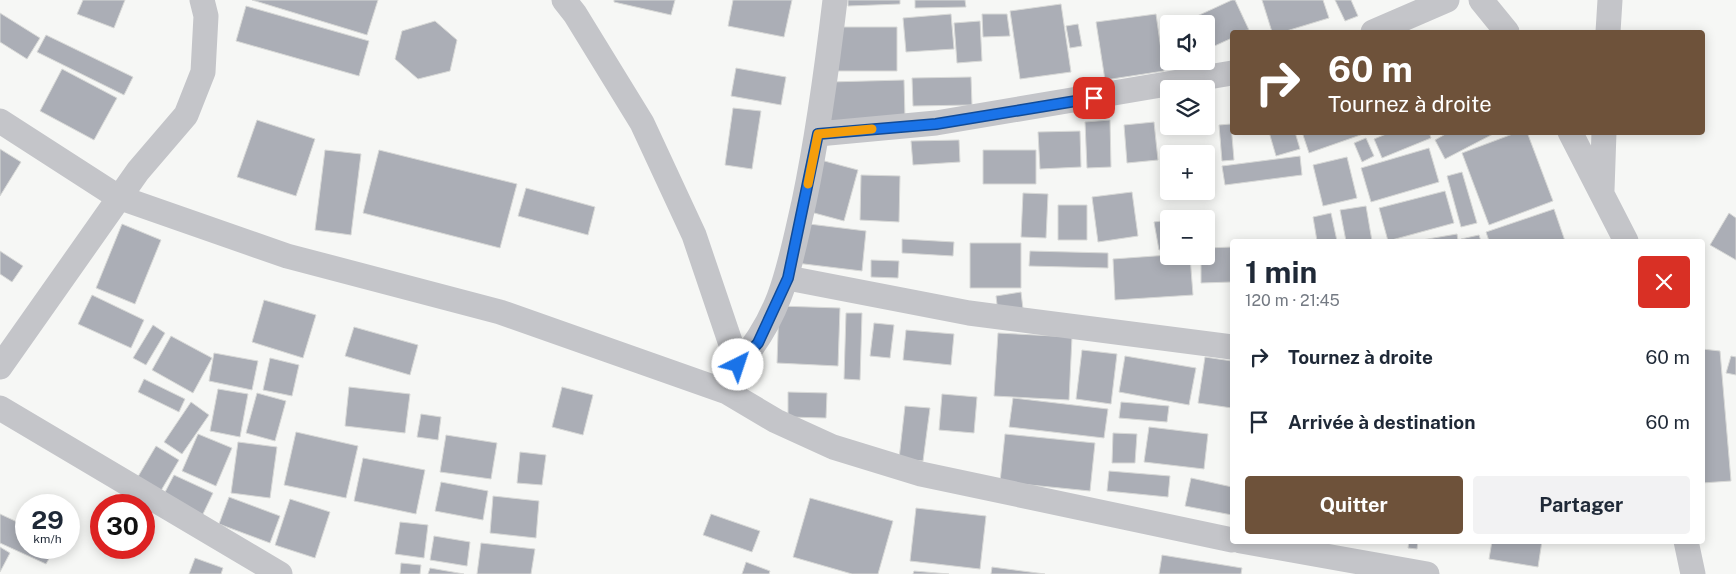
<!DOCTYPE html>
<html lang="fr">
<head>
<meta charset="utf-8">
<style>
	body { margin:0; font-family:"Public Sans",sans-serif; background:#f2f2f3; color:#1f2937; height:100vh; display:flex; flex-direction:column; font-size:19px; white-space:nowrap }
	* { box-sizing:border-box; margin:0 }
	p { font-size:16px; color:#747a83 }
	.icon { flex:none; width:28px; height:28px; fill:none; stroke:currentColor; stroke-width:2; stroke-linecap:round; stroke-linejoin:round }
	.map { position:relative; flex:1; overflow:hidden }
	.drawer { position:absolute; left:1230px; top:239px; width:475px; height:305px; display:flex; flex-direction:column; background:#fff; border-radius:5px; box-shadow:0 2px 12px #0003 }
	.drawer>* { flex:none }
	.hud { position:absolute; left:1230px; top:30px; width:475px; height:105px; border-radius:5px; box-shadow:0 2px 12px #0003; background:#6e523a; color:#fff; overflow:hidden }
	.fabs { position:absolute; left:1160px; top:15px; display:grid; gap:10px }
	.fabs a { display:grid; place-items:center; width:55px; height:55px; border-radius:5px; background:#fff; box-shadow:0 2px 12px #0003; font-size:25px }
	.speed { position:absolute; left:15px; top:494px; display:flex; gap:10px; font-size:25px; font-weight:700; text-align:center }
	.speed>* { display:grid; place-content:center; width:65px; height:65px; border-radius:50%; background:#fff; box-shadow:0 2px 12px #0003; line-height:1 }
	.speed small { font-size:12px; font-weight:400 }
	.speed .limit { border:8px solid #d22; background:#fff; color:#111 }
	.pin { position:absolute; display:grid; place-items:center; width:42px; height:42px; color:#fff; margin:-21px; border-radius:10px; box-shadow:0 2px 8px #0006 }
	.me { position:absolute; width:55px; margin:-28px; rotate:41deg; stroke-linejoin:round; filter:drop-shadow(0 0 4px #0008) }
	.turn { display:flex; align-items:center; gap:18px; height:105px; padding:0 15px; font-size:22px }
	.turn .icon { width:65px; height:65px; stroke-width:2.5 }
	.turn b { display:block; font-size:35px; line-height:42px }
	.round { display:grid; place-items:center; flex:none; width:52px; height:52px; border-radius:5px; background:#f2f2f3 }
	.overview { display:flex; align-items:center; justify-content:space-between; height:85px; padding:0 15px }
	h1 { font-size:30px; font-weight:700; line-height:38px }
	.button { display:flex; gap:10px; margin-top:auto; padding:10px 15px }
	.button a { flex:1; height:58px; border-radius:5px; background:#6e523a; color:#fff; font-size:20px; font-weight:700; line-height:58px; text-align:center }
	.button a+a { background:#f2f2f3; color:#1f2937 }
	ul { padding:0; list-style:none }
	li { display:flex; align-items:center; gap:15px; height:65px; padding:0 15px }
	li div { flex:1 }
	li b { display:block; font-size:19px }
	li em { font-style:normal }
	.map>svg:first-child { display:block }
	.building { fill:#abaeb6; stroke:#d8d9d7 }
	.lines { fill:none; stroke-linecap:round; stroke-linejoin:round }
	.minor { stroke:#c4c5c9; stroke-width:25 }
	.route-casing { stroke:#114b97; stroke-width:12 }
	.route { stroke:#1a73e8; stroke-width:9 }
	.slow { stroke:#f59e0b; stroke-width:9 }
</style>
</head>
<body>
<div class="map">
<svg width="1736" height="574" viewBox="0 0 1736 574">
	<rect width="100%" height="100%" fill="#f6f7f5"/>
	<path class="building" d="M83,0H125L114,28L77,14Z
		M252,0H378L367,35Z
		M614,0H675L671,15L614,2Z
		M733,0H792L784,37L728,26Z
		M848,0H900V4L848,6Z
		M915,0H965L966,7L915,8Z
		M1232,0H1235L1249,30L1232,32V38L1210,48L1206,41V24H1198L1195,17Z
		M1262,0H1323L1329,18L1283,32H1272Z
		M1335,0H1351L1358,16L1345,21Z
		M1061,4L1071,72L1020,79L1010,11Z
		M246,6L369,41L359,76L236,41Z
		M0,13L40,38L27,59L0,42Z
		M951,14L954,49L906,52L903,18Z
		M982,14H1007L1010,36L983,37Z
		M1156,14L1164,71L1105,80L1096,22Z
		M435,21L457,40L450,71L418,79L395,59L402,31Z
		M980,21L982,61L957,63L954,23Z
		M1078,24L1082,46L1070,48L1066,26Z
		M837,27H897V71H837Z
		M46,35L133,77L124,95L37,52Z
		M736,68L786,77L781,105L731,96Z
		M62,69L117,98L94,140L40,111Z
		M971,77L972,105L913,106L912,78Z
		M904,80L905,118L830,121L829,82Z
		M733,108L761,111L752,169L725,165Z
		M257,120L315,139L296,196L237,177Z
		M1110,120L1111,167L1087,168L1085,122Z
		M1154,122L1158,160L1127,163L1124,125Z
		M1231,124L1234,160L1222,161L1219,125Z
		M1080,131L1081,167L1040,169L1038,132Z
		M1269,132H1295L1300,149L1276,156Z
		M1309,132H1369L1309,153L1303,135Z
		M1391,132H1429L1431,138L1382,158L1374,139Z
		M1449,132H1497L1445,159L1435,140Z
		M1518,132H1527L1553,201L1489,225L1462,153Z
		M1366,138L1374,156L1362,162L1354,143Z
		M959,140L960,162L913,165L911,141Z
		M1174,146L1211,147L1210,164H1206V154H1174Z
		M1429,148L1439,182L1371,202L1361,168Z
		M0,149L21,162L0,196Z
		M325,150L361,154L351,235L315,230Z
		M379,150L517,184L500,248L363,213Z
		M983,150H1036V184H983Z
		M1300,156L1302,175L1225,185L1222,166Z
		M1347,157L1357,198L1323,206L1313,165Z
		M817,159L858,170L844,221L803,210Z
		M1462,172L1477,223L1461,227L1447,176Z
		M861,175L900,176L899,222L860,220Z
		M526,188L595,207L588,235L518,216Z
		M1445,191L1454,223L1388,241L1379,208Z
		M1132,192L1138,236L1098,242L1092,197Z
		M1023,193L1048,194L1046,238L1021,237Z
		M1058,205H1087V240H1058Z
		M1366,206L1372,241H1346L1340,210Z
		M1554,209L1565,241H1489L1486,232Z
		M1331,213L1337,241H1317L1313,217Z
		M1729,213L1736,218V260L1710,245Z
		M1199,215L1200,219H1176Z
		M1169,220V248L1159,250L1154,222Z
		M801,223L866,231L862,271L796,263Z
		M122,224L161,240L135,304L96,288Z
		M1457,234L1458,241H1416Z
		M1479,235L1481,241H1462L1461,239Z
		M902,239L954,242L953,256L902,253Z
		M970,243H1021V288H970Z
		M1232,247V282L1201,283V256H1206V248Z
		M0,251L23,266L12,282L0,274Z
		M1030,251L1108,253V268L1029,266Z
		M1169,255L1190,256L1193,295L1115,300L1113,259Z
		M871,260L899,261L898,278L871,277Z
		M1021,292L1023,309L998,313L996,296Z
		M92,295L144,320L131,348L78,324Z
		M264,300L316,315L303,358L252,342Z
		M779,306L840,308L838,366L777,363Z
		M846,313H862L860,380L844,379Z
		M874,323L894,325L890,358L870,356Z
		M153,325L165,333L146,365L133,358Z
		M354,327L418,345L410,375L345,356Z
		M906,330L954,334L951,365L903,360Z
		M998,333L1072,337L1069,400L994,396Z
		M171,336L212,358L193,393L152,370Z
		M1702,349L1720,351L1731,481L1702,483Z
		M1082,350L1117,354L1111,404L1076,399Z
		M214,353L258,361L252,390L209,381Z
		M1125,356L1196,368L1189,405L1119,392Z
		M1731,356L1736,357V375L1726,373Z
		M1205,357L1232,361V408L1198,403Z
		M270,358L299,365L292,396L263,390Z
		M144,379L185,399L179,412L138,392Z
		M349,387L410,394L405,433L345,426Z
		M562,387L593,395L583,435L552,427Z
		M218,389L248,394L240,437L210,431Z
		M788,392L827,393L826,418L788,417Z
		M257,393L286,401L275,441L246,433Z
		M942,394L977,397L974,433L939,430Z
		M1013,398L1108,409L1104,438L1009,427Z
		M191,402L209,415L182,454L164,442Z
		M1121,402L1169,406L1167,422L1119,418Z
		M905,406L930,408L923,461L899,459Z
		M421,414L441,417L438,440L417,437Z
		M1149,427L1208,434L1204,469L1144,462Z
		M296,432L358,446L346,498L284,485Z
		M1113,433L1137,434L1135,463H1112Z
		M198,434L232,448L216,486L182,471Z
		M1005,434L1095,443L1090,491L1000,482Z
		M446,435L497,443L491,479L440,472Z
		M238,442L277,447L270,498L231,493Z
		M156,446L179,460L159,494L136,480Z
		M520,452L546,455L542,485L517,483Z
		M363,458L425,470L416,514L354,501Z
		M1109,471L1170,476L1168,497L1107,491Z
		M174,475L213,493L202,516L162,498Z
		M1191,478L1232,487V515L1185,506Z
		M441,482L488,491L483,520L435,511Z
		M493,496L539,501L536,538L490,533Z
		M229,497L280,516L270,543L219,524Z
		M810,498L893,521L878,574H852L793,557Z
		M290,499L330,512L315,558L275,545Z
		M916,508L986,516L980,569L910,561Z
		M0,514L26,526V548H55L46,564L0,543Z
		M711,514L760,531L752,552L703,535Z
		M400,522L428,525L424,558L395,554Z
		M434,536L470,542L467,566L430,560Z
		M1409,541H1418L1417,549L1408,548Z
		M1492,541H1542L1538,567L1489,559Z
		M481,543L535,549L531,574H477Z
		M0,547L10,553L0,572Z
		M1162,555L1242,568L1241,574H1159Z
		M195,558L223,568L221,574H189Z
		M746,562L770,571L769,574H742Z
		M401,563L421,565L420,574H400Z
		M992,567L1045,574H991Z
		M430,568L464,574H428Z
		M914,571L949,574H913Z"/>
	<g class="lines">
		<path class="minor" d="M564,0L575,14L642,123L694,235L738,365L727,392
			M1481,0L1507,32
			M1373,32L1447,0
			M1608,32L1610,0
			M0,121L118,197L287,256L500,312L727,392L776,421L833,447L921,474L1232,540
			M1570,132L1626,241
			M818,134L936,123L1232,73
			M1602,190L1604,132
			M788,278L969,313L1232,347
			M738,365C783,313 789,267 804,202C818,135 827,68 835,0
			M0,367L138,171L186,115L203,72L206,16L202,0
			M0,408L280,574
			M1241,541L1427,574
			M1686,541L1693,574"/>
	</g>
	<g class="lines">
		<defs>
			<path id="route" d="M738,365L758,343L788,278L818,134L936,124L1094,98"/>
		</defs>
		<use href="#route" class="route-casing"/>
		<use href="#route" class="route"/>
		<path class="slow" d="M808,184L818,134L872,129"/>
	</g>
</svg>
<div class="fabs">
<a><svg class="icon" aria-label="sound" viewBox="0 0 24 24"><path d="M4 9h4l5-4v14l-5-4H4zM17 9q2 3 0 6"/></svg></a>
<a><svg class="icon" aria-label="layers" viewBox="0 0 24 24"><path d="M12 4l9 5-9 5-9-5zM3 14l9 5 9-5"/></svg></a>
<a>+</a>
<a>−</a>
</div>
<div class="speed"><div>29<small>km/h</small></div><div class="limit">30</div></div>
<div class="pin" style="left:1094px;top:98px;background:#d93025"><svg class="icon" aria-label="arrive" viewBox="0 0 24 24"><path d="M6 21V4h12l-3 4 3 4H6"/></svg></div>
<svg class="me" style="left:738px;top:365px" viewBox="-20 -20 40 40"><circle r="19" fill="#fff"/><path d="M0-13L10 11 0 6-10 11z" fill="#1a73e8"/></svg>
<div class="hud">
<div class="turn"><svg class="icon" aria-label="right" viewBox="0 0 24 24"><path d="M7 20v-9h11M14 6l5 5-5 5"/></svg><div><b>60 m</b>Tournez à droite</div></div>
</div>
<section class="drawer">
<div class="overview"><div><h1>1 min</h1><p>120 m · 21:45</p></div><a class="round" style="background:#d93025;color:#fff"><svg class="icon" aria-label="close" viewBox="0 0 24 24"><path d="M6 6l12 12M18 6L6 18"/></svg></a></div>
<ul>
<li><svg class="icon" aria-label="right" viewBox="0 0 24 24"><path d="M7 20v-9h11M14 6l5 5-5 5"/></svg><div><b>Tournez à droite</b></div><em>60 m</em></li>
<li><svg class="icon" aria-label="arrive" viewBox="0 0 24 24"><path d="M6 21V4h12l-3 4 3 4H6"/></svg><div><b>Arrivée à destination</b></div><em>60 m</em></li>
</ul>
<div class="button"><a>Quitter</a><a>Partager</a></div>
</section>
</div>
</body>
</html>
